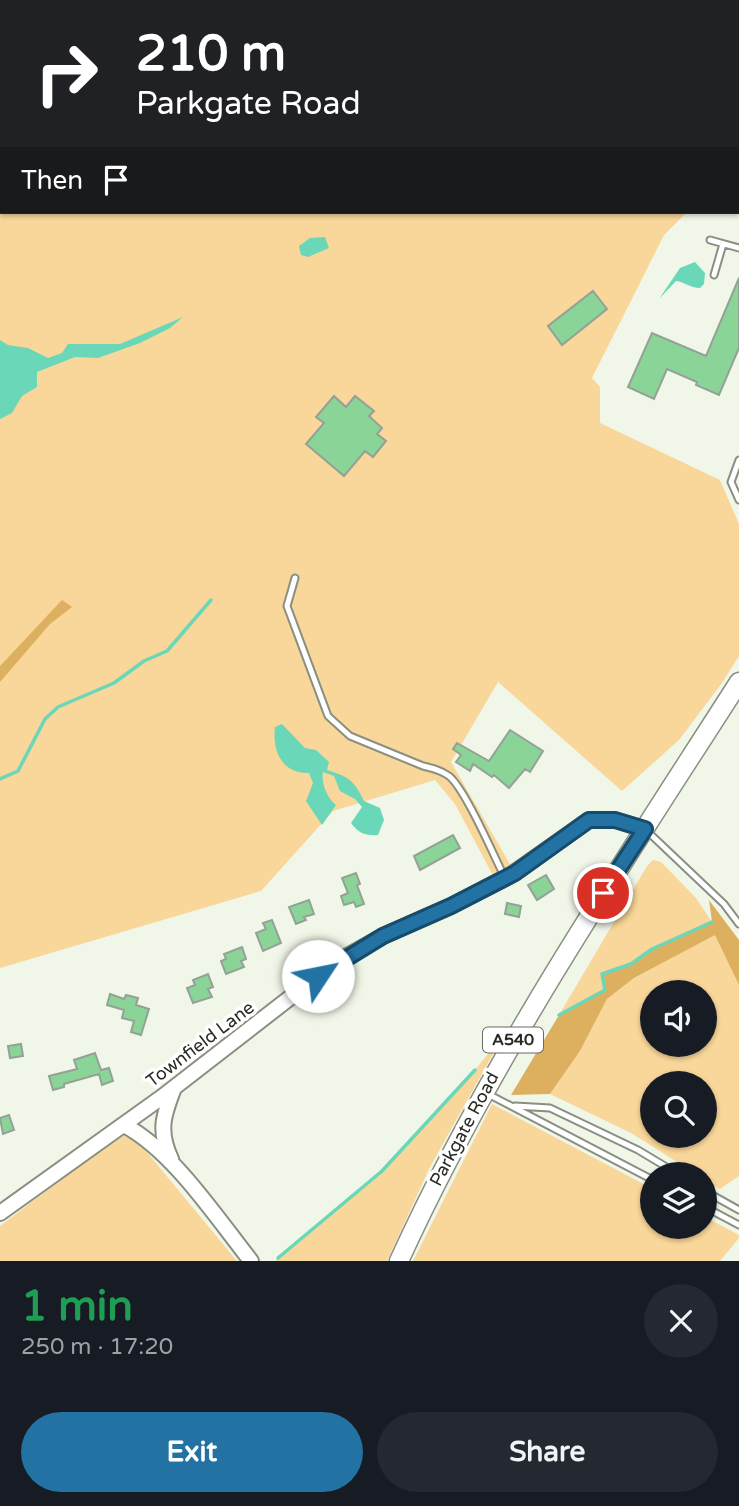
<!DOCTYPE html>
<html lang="en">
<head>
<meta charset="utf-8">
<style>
	body { margin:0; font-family:"Varela Round",sans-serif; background:#242831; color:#f1f3f6; height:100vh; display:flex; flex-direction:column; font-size:26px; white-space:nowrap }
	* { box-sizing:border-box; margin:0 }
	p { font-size:23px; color:#9ea1a6 }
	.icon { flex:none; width:38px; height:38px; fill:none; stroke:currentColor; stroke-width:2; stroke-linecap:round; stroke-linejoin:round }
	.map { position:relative; height:1261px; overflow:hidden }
	.panel { display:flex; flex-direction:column; background:#171b24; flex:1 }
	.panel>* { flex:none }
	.hud { position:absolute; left:0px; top:0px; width:740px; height:214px; box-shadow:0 2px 5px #0004; background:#202124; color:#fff; overflow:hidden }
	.buttons { position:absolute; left:640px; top:980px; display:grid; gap:14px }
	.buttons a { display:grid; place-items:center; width:77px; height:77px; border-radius:50%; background:#171b24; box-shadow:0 2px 5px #0004; font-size:35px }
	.pin { position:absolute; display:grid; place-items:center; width:60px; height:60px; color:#fff; margin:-30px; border:4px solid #fff; border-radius:50%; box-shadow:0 2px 7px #0007 }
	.me { position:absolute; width:77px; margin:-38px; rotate:56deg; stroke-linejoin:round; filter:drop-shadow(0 0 5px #0008) }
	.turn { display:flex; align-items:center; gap:24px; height:147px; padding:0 21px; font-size:32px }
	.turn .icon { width:91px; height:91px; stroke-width:2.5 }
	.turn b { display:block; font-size:49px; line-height:60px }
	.then { display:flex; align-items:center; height:66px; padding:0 21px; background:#0003; gap:14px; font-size:26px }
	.round { display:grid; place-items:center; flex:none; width:74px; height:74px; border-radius:37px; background:#242831 }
	.summary { display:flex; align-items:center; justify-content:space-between; height:119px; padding:0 21px }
	h1 { font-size:42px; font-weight:700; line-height:52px; color:#1e9e55 }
	.cta { display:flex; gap:14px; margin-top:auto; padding:14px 21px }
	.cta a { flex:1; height:80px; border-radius:42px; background:#2273a4; color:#fff; font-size:28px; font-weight:700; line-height:80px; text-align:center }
	.cta a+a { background:#242831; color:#f1f3f6 }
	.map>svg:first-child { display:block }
	.green { fill:#f9d699; fill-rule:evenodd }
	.forest { fill:#ddb05f }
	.water { fill:#69d7b8 }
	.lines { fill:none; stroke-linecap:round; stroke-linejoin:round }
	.stream { stroke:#69d7b8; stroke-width:3.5 }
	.building { fill:#8ad498; stroke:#94a196; stroke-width:2 }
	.service-casing { stroke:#898f81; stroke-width:9 }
	.tertiary-casing { stroke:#898f81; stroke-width:18 }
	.primary-casing { stroke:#898f81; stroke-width:21 }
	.service { stroke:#fff; stroke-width:5 }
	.tertiary { stroke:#fff; stroke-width:14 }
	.primary { stroke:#fff; stroke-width:18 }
	.route-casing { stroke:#164b6b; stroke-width:18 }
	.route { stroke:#2273a4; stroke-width:12 }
	.labels { text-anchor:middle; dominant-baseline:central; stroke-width:7; stroke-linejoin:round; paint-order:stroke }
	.shield { fill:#fff; stroke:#686a66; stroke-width:2 }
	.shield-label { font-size:16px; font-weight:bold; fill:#282a24 }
	.street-label { font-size:18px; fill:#282a24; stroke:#fff }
</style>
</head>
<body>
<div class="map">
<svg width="739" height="1261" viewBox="0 0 739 1261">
	<rect width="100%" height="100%" fill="#f0f7e8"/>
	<path class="green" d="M0,0H739V190L738,2H2V212H687L664,235L592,378L600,387V423L720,480L739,524V656L722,683L679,740L622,791L498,682L451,762L515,873L497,883L455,804L435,780L333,811L261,891L0,968Z
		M653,860L661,862L696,898L712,922L652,949L631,964L603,974L605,990L559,1015L647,866Z
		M716,934L739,985V1176L720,1189L705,1180V1174H696L631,1133L550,1094L580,1051L607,999L634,978ZM653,992H705V1045H653ZM653,1083H705V1136H653Z
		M504,1034L430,1167L387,1261H275L382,1171L475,1070Z
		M492,1104L653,1189V1227H705V1217L739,1235V1238L720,1261H413Z
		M123,1136L132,1138L141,1145L237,1261H0V1226L112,1141Z"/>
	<path class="forest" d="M62,600L72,607L50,624L0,682V666Z
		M709,900L739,940V985L715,935L634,978L607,999L580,1051L550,1094L511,1095L559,1015L604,990L602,974L631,964L652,949L712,922Z"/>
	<path class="water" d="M325,237L329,248L308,257L301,255L299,246L310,238Z
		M695,262L705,273L704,284L700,288C690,288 685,282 676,281L659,299L680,268Z
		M183,317L170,328L140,343L98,358L75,357L37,372V387L22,396L12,413L0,419V340L8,345L28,348L48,358L62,353L68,344H120Z
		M282,724L305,748L316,750L329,762L327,770C349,777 354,780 364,801L380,808L384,820L378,835C366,836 358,833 351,823L362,807L355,799L340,791L334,776L323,772C321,783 327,798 336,805L322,825L306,801L313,783L309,773C282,774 272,751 275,727Z"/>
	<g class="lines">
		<path class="stream" d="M0,779L18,771L45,719L58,707L114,683L144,661L167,651L211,600
			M559,1015L605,990L602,974L631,964L652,949L712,922
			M278,1258L382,1171L475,1070"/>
	</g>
	<path class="building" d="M739,278V348L719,395L696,385L697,382L667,369L654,399L628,387L652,333L706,356Z
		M593,291L607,309L562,345L548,326Z
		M334,396L346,407L355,396L374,411L369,416L382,428L377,434L386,441L373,457L365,451L344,476L306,444L324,423L316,417Z
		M510,730L543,751L530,772L525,769L509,788L494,775L492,777L473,764L470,771L456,762L461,755L453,749L457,743L489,761Z
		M453,835L460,848L420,870L414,856Z
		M356,873L360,884L357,885L364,904L356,907L354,902L344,905L341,896L348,893L342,878Z
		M546,875L554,889L537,900L528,885Z
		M309,900L314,914L304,917L306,920L296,924L289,907Z
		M507,903L521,906L519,917L505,914Z
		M272,920L281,943L263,951L256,933L266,929L263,923Z
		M242,947L246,959L241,961L244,967L226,974L221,961L226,959L224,954Z
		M208,974L213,987L208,989L212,997L193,1003L187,988L195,985L193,980Z
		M110,994L124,999L126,995L138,998L136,1005L149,1009L141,1035L131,1032L134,1021L122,1018L124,1010L107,1005Z
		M21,1044L23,1056L10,1058L8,1046Z
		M95,1053L101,1070L109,1068L113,1081L102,1085L99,1074L64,1084V1087L53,1090L49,1076L77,1069L74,1060Z
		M9,1115L14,1130L3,1134L0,1118Z"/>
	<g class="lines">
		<defs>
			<path id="service" d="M710,240L739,248
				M714,275L723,244
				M739,460L731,482L739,500
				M295,578L287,606L328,716L350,736L423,766C432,768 441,770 449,776C465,789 493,854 504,876
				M647,831L724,904L739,924
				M488,1094L653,1180
				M515,1106L550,1108L638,1150L678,1174
				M705,1191L739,1210
				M705,1207L739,1225"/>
			<path id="tertiary" d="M124,1125C173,1151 216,1217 251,1261
				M171,1159C158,1131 163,1116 174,1088
				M0,1213L162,1097L318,976L349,955L383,936L451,906L511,875L589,820H615L644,829"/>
			<path id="primary" d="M399,1261C492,1057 618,871 739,682"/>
		</defs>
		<use href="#service" class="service-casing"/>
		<use href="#tertiary" class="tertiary-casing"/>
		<use href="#primary" class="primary-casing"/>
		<use href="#service" class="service"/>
		<use href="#tertiary" class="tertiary"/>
		<use href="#primary" class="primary"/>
	</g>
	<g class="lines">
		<defs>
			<path id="route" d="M318,976L383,936L451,906L515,873L589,820H615L645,829L603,893"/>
		</defs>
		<use href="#route" class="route-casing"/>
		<use href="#route" class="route"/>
	</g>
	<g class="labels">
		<rect class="shield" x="483" y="1027.5" width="60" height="25" rx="5"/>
		<g class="shield-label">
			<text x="513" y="1040">A540</text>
		</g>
		<g class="street-label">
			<text transform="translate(200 1044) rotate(-37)">Townfield Lane</text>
			<text transform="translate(464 1129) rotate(-62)">Parkgate Road</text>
		</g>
	</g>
</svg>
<div class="buttons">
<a><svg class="icon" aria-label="sound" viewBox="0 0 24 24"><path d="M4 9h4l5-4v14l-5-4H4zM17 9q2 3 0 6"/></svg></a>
<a><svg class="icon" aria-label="search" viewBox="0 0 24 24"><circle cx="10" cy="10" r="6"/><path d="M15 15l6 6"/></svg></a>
<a><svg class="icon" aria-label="layers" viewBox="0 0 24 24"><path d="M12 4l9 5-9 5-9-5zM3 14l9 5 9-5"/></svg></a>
</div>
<div class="pin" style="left:603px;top:893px;background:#d93025"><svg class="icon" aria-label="arrive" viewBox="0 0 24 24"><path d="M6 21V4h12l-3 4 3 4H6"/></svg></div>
<svg class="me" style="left:318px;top:976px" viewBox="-20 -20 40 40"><circle r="19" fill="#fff"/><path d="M0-13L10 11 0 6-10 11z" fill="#2273a4"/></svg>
<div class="hud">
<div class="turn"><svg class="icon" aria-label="right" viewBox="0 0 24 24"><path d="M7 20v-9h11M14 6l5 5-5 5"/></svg><div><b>210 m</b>Parkgate Road</div></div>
<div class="then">Then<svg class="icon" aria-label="arrive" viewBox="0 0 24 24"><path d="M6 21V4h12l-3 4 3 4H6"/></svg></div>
</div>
</div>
<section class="panel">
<div class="summary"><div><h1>1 min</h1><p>250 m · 17:20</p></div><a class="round"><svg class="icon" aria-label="close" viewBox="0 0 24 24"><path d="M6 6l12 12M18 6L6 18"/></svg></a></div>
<div class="cta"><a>Exit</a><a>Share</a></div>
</section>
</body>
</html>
